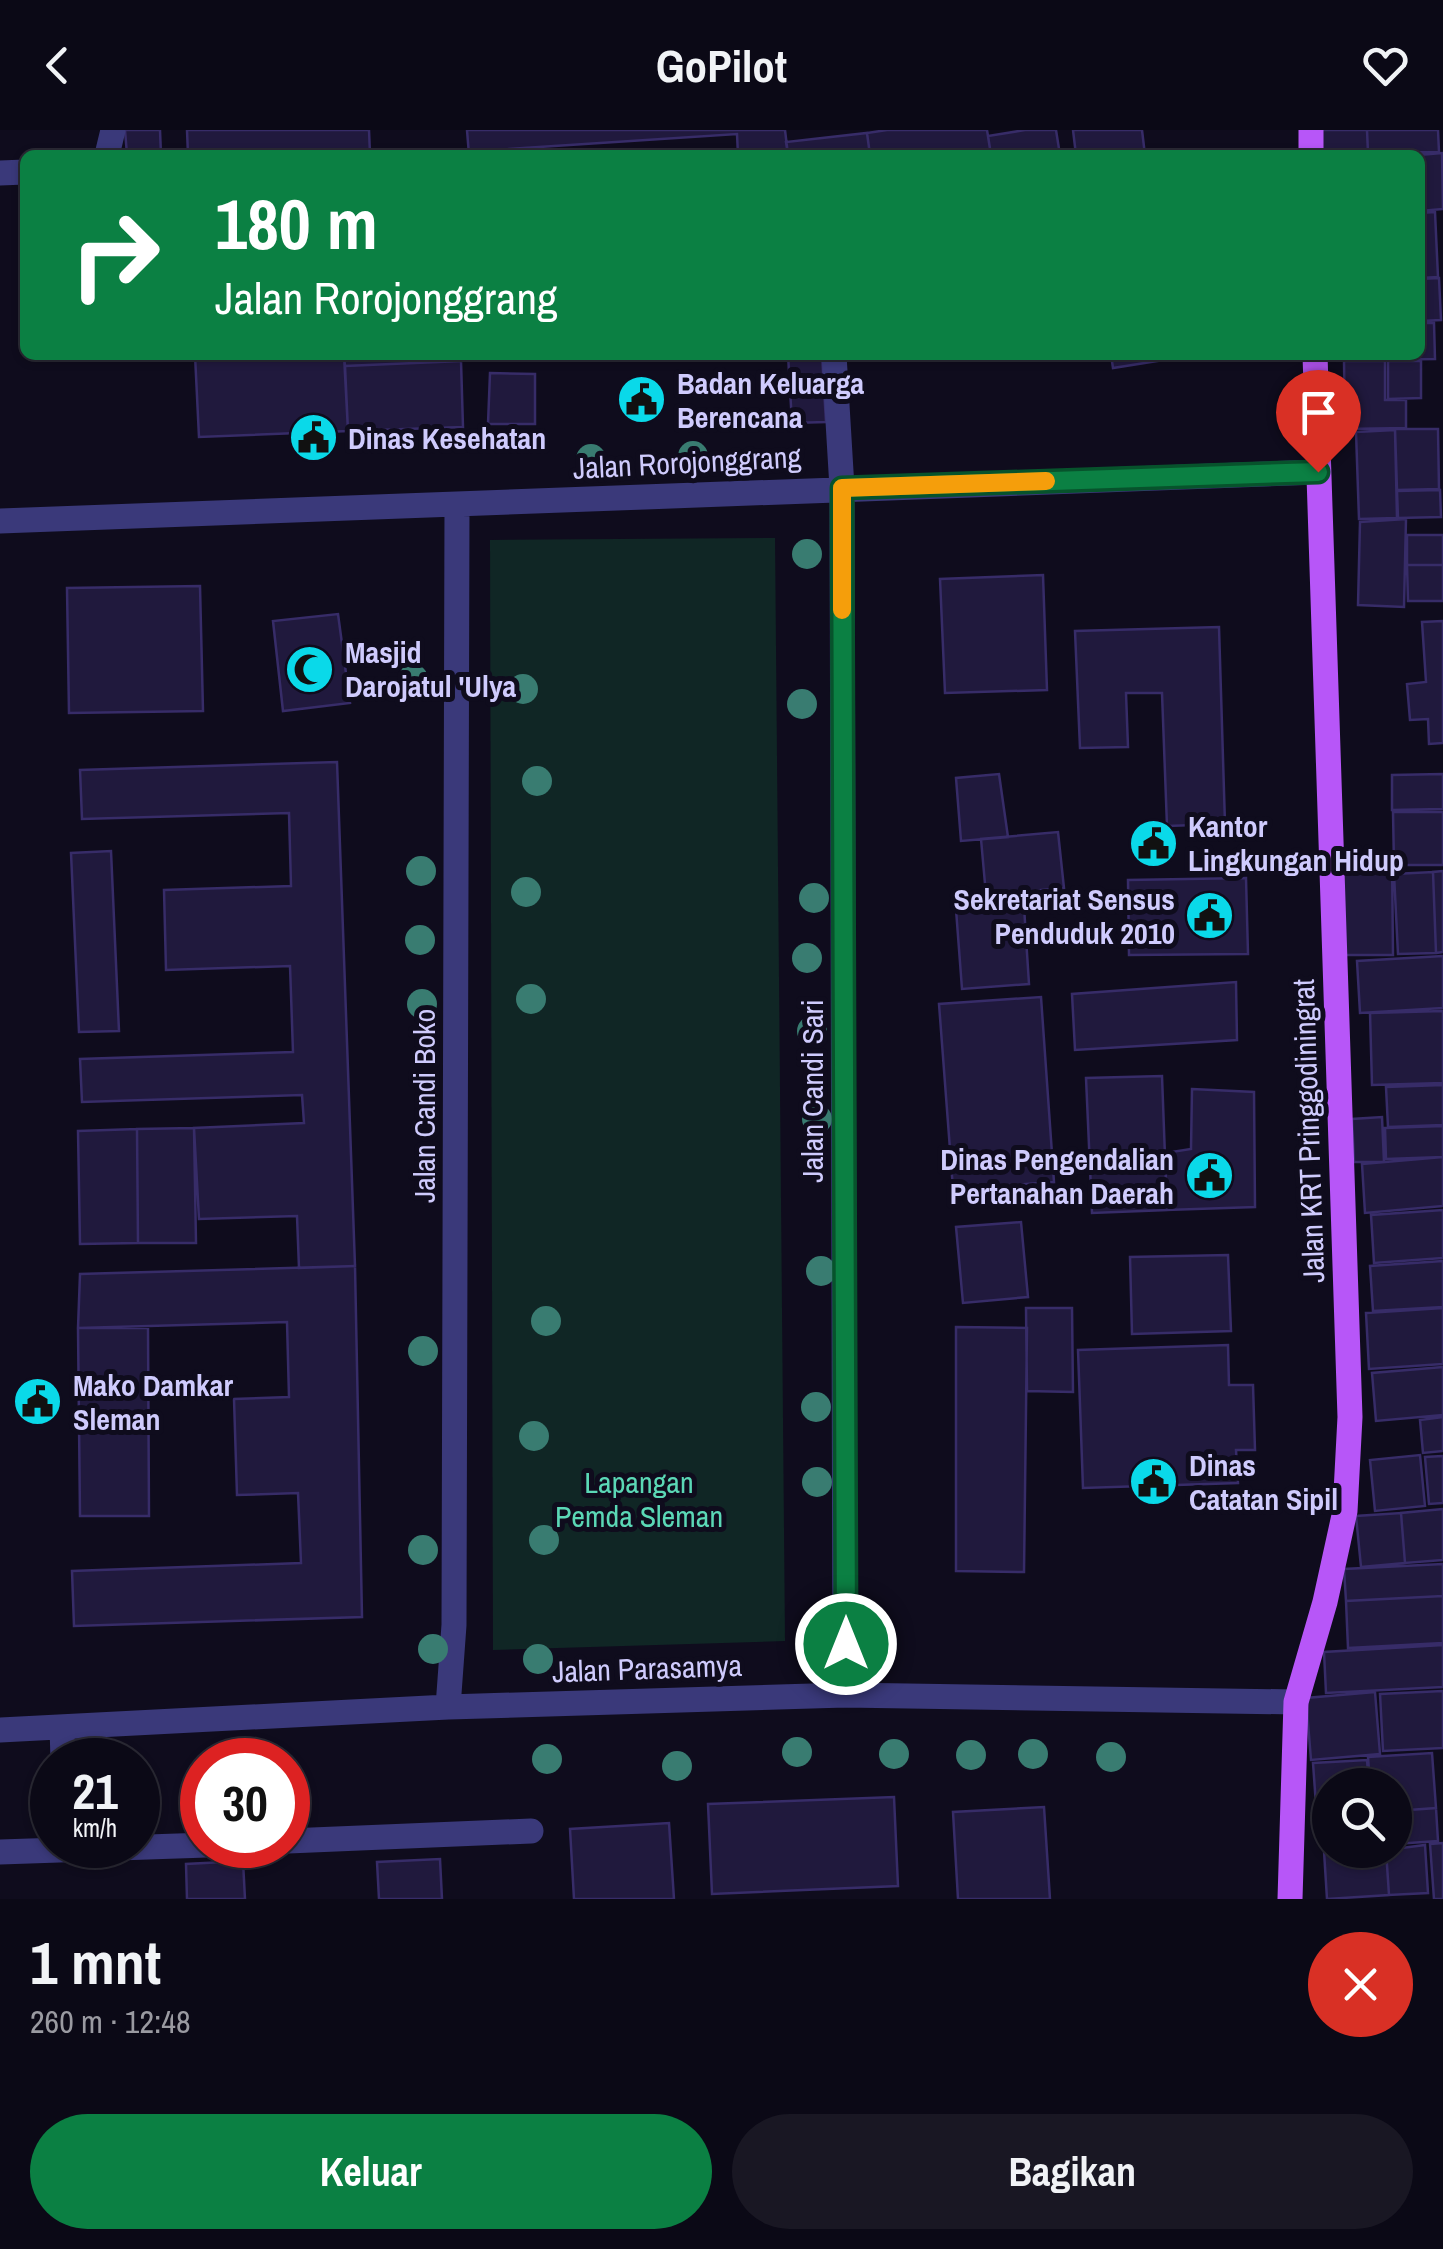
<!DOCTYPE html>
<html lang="id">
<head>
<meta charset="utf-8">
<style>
	body { margin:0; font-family:"Archivo Narrow",sans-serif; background:#191723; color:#f1f3f6; height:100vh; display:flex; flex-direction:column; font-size:38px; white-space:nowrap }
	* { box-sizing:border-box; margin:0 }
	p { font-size:32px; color:#9a9aa1 }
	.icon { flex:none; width:55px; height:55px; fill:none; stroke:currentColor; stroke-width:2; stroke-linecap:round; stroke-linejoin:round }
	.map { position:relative; height:1769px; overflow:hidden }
	.side { display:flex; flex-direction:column; background:#0b0916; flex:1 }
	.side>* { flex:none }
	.hud { position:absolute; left:20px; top:20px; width:1405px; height:210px; border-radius:15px; box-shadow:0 2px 8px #0004,0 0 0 2px #2b2a35; background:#0b8043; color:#fff; overflow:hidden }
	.controls { position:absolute; left:1312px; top:1638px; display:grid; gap:20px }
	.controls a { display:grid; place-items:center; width:100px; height:100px; border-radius:50%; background:#0b0916; box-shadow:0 2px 8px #0004,0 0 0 2px #2b2a35; font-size:50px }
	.speed { position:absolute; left:30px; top:1608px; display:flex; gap:20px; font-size:50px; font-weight:700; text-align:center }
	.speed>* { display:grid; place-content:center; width:130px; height:130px; border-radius:50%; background:#0b0916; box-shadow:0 2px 8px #0004,0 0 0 2px #2b2a35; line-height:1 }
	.speed small { font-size:25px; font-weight:400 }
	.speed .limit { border:15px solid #d22; background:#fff; color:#111 }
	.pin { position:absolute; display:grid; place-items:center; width:85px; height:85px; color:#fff; margin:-102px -42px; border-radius:50% 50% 50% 0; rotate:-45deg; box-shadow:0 0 10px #0007 }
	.pin .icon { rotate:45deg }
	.me { position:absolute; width:110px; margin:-55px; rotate:0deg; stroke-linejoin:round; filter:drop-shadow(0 0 8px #0008) }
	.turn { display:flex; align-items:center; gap:35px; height:210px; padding:0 30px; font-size:45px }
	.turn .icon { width:130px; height:130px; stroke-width:2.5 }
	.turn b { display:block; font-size:70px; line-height:85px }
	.round { display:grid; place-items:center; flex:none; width:105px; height:105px; border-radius:52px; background:#191723 }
	.headline { display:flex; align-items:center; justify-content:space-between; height:170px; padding:0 30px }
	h1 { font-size:60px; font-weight:700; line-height:75px }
	.primary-button { display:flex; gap:20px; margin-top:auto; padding:20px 30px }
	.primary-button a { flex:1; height:115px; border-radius:60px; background:#0b8043; color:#fff; font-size:40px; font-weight:700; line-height:115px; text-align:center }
	.primary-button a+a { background:#191723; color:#f1f3f6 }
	header { display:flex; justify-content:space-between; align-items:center; height:130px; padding:0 30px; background:#0b0916; font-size:45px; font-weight:700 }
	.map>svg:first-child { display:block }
	.green { fill:#102625 }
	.building { fill:#20193d; stroke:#372c68; stroke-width:2.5 }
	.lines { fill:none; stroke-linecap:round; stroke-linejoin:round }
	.minor { stroke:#3a397a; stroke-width:25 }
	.major { stroke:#b756f8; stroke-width:25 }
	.tree { fill:#397c71 }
	.route-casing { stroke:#07532c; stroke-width:25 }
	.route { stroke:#0b8043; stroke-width:18 }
	.slow { stroke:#f59e0b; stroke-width:18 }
	.labels { text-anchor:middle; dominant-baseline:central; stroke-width:10; stroke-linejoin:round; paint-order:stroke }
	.poi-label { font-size:30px; font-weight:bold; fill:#cfcbfd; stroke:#0f0c1d; text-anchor:start }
	.street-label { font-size:30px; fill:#cfcbfd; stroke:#0f0c1d }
	.park-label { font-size:30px; fill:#5bd8b6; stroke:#0f0c1d }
</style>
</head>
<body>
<header><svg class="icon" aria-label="back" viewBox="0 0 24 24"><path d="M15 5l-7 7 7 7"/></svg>GoPilot<svg class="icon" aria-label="heart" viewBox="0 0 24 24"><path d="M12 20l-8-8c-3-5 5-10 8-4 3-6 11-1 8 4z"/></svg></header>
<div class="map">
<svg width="1443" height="1769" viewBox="0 0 1443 1769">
	<rect width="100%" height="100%" fill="#0f0c1d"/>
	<path class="green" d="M775,408L785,1511L493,1520L490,410Z"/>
	<path class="building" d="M125,0H160L161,25H127Z
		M187,0H369L370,24L188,25Z
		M467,0H785L788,25H738L737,4L509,19V25H469Z
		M887,0H987L991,25H870L867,3Z
		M1025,0H1056L1060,25H991L988,6Z
		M1073,0H1142L1145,25H1076Z
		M1319,0H1367L1368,23L1320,25Z
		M1367,0H1438L1439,22L1368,23Z
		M867,3L870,25H788L786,12Z
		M452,21V25H341L370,24Z
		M1442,23L1443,79L1420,81L1419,25Z
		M1435,82L1438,147L1420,148V83Z
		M1439,148L1441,190L1420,191V149Z
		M1420,193H1434L1435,229L1368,230V225H1420Z
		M195,225H344L348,301L199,307Z
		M344,225H460L461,231L345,236Z
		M788,225H822L826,292L792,293Z
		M1111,225H1195L1113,238Z
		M461,231L463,297L348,301L345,236Z
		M1344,231H1385V270H1406V298L1345,299Z
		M1388,231H1421V268L1388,269Z
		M490,243L535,244V294H488Z
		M1395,299H1438L1439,359L1397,360Z
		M1395,300L1397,388L1359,389L1356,302Z
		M1440,360L1441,387L1398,388L1397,361Z
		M1406,389L1404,477L1358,475L1360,392Z
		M1407,405H1443V435H1407Z
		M1407,435H1443V471H1408Z
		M1043,445L1047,560L945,563L940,449Z
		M200,456L203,581L69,583L67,458Z
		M338,484L350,573L283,581L273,491Z
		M1443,491V613L1429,614L1428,589L1410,590L1407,554L1426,552L1422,492Z
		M1219,497L1225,694L1167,696L1162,563H1126L1128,617L1080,618L1075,501Z
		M337,632L355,1136L299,1138L297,1086L199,1089L194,998L304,993L302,965L82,972L80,929L293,922L290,836L166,840L164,760L291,756L289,683L82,689L80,640Z
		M999,644L1008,707L961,711L956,648Z
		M1443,644V679L1392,680V645Z
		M1393,682H1443V735H1394Z
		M1058,702L1064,758L986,765L981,709Z
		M111,721L119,901L79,902L71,723Z
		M1340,727H1392L1393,825H1341Z
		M1443,741V822L1436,823L1433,742Z
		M1433,742L1436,823L1398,824L1394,744Z
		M1246,748L1248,824L1129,825L1128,750Z
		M1023,761L1029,854L962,859L955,766Z
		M1443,826V878L1360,883L1357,831Z
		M1236,852L1237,910L1075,920L1072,864Z
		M1041,867L1054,1052L953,1059L939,874Z
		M1443,881V953L1372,955L1370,883Z
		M1162,946L1167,1080L1092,1083L1086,948Z
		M1443,955V995L1388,997L1386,957Z
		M1192,959L1254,962L1255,1077L1167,1080L1165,1023L1191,1019Z
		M1382,987L1384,1032H1354L1352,989Z
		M1443,996V1027L1386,1029L1385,998Z
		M194,998L196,1113H138L137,999Z
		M137,999L138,1113L80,1114L78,1001Z
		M1443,1027V1076L1365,1083L1362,1034Z
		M1443,1080V1128L1374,1133L1371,1085Z
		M1021,1092L1028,1167L963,1173L956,1097Z
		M1228,1125L1231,1201L1132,1204L1130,1127Z
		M1443,1131V1177L1373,1181L1370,1136Z
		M355,1136L362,1487L74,1496L72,1441L301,1433L298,1363L237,1365L234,1269L289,1267L287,1192L78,1198L80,1144Z
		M1026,1178H1072L1073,1262L1027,1261Z
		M1443,1178V1234L1369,1239L1366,1183Z
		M956,1197L1027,1198L1024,1442L956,1441Z
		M78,1198H148L149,1386H80Z
		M1228,1215L1229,1255H1253L1255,1320H1236L1238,1353L1083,1358L1078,1220Z
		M1443,1237V1285L1376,1291L1372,1243Z
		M1443,1287V1321L1423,1323L1420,1290Z
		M1420,1325L1425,1376L1375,1381L1370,1330Z
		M1443,1326V1373L1429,1374L1425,1327Z
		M1443,1379V1430L1405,1433L1401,1383Z
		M1401,1383L1405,1433L1361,1437L1356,1386Z
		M1443,1434V1466L1346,1471L1344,1439Z
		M1443,1466V1513L1348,1518L1346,1471Z
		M1443,1515V1557L1326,1563L1324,1522Z
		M1443,1561V1618L1383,1621L1380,1564Z
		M1375,1562L1380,1624L1311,1630L1306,1568Z
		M1432,1623L1436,1678L1395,1681V1655H1370L1368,1627Z
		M1367,1630L1369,1655H1330V1702L1318,1703L1313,1633Z
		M894,1667L898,1756L712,1764L708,1674Z
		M1044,1677L1050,1769H958L953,1682Z
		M1436,1678L1438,1711L1395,1714V1681Z
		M669,1693L674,1769H574L570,1699Z
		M1443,1713V1769H1434L1430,1714Z
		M1425,1715L1428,1763L1389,1765L1386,1720Z
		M1386,1720L1389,1765L1327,1769L1324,1721Z
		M440,1729L442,1769H379L377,1732Z
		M243,1731L245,1769H187L186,1734Z"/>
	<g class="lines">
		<path class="minor" d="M107,25L113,0
			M0,43L25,42
			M834,225L842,358L845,1565
			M0,391L1318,342
			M448,1577L454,1495L457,375
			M62,1597L63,1630
			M0,1600L448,1577L845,1565L1296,1572
			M288,1711L531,1701
			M0,1722L207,1715"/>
		<path class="major" d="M1311,0V25
			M1290,1769L1296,1572L1325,1472L1345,1381L1350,1287L1315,225"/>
	</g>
	<g class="tree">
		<circle cx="693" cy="326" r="15"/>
		<circle cx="591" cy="329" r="15"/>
		<circle cx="807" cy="424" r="15"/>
		<circle cx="413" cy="549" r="15"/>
		<circle cx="523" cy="559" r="15"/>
		<circle cx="802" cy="574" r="15"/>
		<circle cx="537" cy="651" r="15"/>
		<circle cx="421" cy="741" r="15"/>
		<circle cx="526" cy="762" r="15"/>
		<circle cx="814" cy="768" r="15"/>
		<circle cx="420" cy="810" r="15"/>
		<circle cx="807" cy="828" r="15"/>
		<circle cx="531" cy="869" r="15"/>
		<circle cx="422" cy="874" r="15"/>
		<circle cx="812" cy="901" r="15"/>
		<circle cx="817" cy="989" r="15"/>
		<circle cx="821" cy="1141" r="15"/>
		<circle cx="546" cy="1191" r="15"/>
		<circle cx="423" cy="1221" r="15"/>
		<circle cx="816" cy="1277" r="15"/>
		<circle cx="534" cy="1306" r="15"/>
		<circle cx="817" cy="1352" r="15"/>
		<circle cx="544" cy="1410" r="15"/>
		<circle cx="423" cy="1420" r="15"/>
		<circle cx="811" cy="1512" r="15"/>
		<circle cx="433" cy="1519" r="15"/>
		<circle cx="538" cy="1529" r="15"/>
		<circle cx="797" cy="1622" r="15"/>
		<circle cx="894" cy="1624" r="15"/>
		<circle cx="1033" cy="1624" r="15"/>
		<circle cx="971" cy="1625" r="15"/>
		<circle cx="1111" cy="1627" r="15"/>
		<circle cx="547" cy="1629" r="15"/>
		<circle cx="677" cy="1636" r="15"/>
	</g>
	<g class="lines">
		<defs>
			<path id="route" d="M846,1514L842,358L1318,342"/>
		</defs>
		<use href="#route" class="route-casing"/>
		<use href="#route" class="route"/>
		<path class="slow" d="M842,480V358L1046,351"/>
	</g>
	<defs>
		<symbol id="civic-disc" viewBox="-11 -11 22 22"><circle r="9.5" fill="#0ad9e9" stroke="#0f0c1d"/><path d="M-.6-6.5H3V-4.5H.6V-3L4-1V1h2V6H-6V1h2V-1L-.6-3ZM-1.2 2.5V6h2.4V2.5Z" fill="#111"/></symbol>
		<symbol id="mosque-disc" viewBox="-11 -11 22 22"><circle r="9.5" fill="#0ad9e9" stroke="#0f0c1d"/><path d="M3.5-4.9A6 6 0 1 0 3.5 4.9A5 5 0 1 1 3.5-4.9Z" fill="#111"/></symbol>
	</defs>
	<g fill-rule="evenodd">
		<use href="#civic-disc" x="614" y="242" width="55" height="55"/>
		<use href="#civic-disc" x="286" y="280" width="55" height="55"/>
		<use href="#mosque-disc" x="282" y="512" width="55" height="55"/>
		<use href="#civic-disc" x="1126" y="686" width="55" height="55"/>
		<use href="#civic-disc" x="1182" y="758" width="55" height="55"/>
		<use href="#civic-disc" x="1182" y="1018" width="55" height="55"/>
		<use href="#civic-disc" x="10" y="1244" width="55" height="55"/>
		<use href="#civic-disc" x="1126" y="1324" width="55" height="55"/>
	</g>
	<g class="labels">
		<g class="poi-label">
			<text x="677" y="253">Badan Keluarga<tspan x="677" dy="34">Berencana</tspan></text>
			<text x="348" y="308">Dinas Kesehatan</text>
			<text x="345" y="522">Masjid<tspan x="345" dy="34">Darojatul 'Ulya</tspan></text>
			<text x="1188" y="696">Kantor<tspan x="1188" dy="34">Lingkungan Hidup</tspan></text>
			<text x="1175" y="769" text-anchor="end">Sekretariat Sensus<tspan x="1175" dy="34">Penduduk 2010</tspan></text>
			<text x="1174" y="1029" text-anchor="end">Dinas Pengendalian<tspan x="1174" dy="34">Pertanahan Daerah</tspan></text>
			<text x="73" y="1255">Mako Damkar<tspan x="73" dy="34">Sleman</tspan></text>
			<text x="1189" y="1335">Dinas<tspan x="1189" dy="34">Catatan Sipil</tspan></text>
		</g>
		<g class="street-label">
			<text transform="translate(687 332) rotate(-3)">Jalan Rorojonggrang</text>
			<text transform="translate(812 961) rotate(-90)">Jalan Candi Sari</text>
			<text transform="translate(424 976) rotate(-90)">Jalan Candi Boko</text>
			<text transform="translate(1308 1001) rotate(-92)">Jalan KRT Pringgodiningrat</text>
			<text transform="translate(647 1538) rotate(-2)">Jalan Parasamya</text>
		</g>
		<g class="park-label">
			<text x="639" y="1352">Lapangan<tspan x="639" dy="34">Pemda Sleman</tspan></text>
		</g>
	</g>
</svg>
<div class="controls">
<a><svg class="icon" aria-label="search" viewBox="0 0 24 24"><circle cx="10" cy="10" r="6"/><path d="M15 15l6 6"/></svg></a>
</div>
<div class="speed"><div>21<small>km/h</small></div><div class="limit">30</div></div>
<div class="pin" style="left:1318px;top:342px;background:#d93025"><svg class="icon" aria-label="arrive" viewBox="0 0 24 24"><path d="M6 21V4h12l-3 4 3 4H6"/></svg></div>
<svg class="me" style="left:846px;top:1514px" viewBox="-20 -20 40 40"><circle r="17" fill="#0b8043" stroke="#fff" stroke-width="3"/><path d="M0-11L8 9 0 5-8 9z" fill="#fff"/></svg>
<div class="hud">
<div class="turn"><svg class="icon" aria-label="right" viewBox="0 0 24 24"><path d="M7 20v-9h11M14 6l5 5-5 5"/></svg><div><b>180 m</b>Jalan Rorojonggrang</div></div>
</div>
</div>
<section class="side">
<div class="headline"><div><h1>1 mnt</h1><p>260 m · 12:48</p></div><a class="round" style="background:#d93025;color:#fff"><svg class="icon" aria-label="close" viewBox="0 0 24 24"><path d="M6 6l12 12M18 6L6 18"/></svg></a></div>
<div class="primary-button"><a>Keluar</a><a>Bagikan</a></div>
</section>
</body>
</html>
